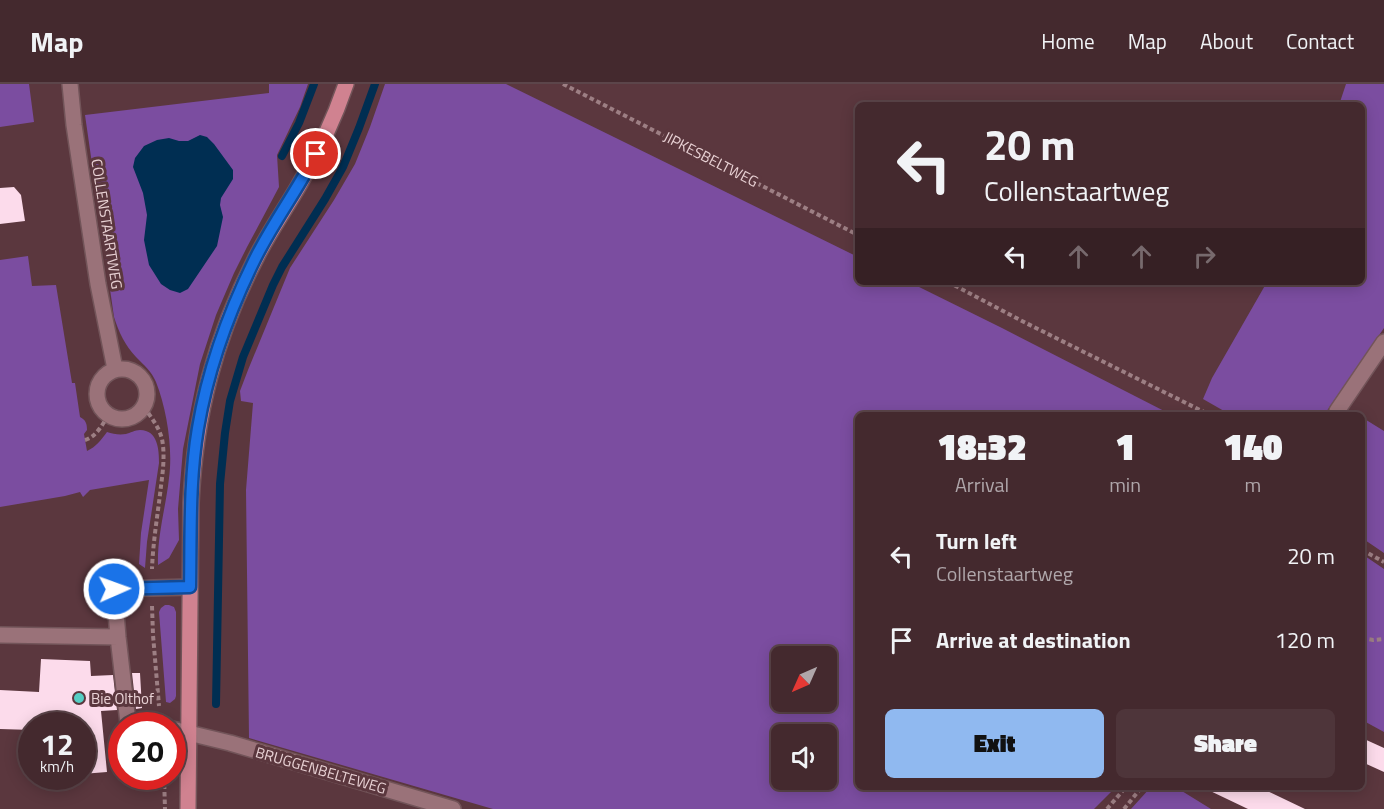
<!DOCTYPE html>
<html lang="en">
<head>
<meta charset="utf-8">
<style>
	body { margin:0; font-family:"Titillium Web",sans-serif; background:#4e353a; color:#f1f3f6; height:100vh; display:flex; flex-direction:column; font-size:22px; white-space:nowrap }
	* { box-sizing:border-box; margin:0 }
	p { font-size:20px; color:#afa6aa }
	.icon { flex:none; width:33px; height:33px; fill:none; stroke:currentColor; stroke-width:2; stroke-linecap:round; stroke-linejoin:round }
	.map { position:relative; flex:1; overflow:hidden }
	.panel { position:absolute; left:855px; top:328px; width:510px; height:378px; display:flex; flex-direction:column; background:#44292e; border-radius:9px; box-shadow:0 3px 15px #0003,0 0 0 2px #5c454a }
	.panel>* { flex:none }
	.hud { position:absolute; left:855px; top:18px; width:510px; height:183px; border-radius:9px; box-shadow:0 3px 15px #0003,0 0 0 2px #5c454a; background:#44292e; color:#f1f3f6; overflow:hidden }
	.needle { width:39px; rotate:225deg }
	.fabs { position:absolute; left:771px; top:562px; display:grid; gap:12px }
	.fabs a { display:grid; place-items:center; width:66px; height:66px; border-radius:9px; background:#44292e; box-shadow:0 3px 15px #0003,0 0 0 2px #5c454a; font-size:30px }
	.speed { position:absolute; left:18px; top:628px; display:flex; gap:12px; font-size:30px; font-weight:700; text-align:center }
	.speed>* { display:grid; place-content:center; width:78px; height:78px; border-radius:50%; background:#44292e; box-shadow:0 3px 15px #0003,0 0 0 2px #5c454a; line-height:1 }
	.speed small { font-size:15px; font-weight:400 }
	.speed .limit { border:9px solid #d22; background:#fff; color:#111 }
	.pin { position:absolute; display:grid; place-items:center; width:51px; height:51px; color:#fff; margin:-26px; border:3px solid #fff; border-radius:50%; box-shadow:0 2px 6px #0007 }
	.me { position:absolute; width:66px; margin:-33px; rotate:88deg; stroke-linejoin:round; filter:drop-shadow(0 0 4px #0008) }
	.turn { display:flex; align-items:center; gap:21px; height:126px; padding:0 30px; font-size:27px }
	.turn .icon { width:78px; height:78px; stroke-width:2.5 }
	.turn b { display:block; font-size:42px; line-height:51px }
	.lanes { display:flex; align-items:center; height:57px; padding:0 30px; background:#0003; justify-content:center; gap:30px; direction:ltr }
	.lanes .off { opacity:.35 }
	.eta { display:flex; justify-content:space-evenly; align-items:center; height:102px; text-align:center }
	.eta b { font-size:36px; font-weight:800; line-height:42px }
	.primary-button { display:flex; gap:12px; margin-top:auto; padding:12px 30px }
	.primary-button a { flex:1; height:69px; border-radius:9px; background:#90b9f0; color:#111; font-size:24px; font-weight:800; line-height:69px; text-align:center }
	.primary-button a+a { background:#4e353a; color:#f1f3f6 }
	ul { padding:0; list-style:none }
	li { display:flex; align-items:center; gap:18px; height:84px; padding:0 30px }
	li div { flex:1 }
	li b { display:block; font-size:22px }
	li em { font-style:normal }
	header { display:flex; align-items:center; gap:36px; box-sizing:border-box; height:84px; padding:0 30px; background:#44292e; border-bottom:2px solid #5c454a }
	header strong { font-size:28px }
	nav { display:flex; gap:33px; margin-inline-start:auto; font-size:21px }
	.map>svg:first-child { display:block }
	.green { fill:#7b4da0; fill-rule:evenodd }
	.water { fill:#002e52 }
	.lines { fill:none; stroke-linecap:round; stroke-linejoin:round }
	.stream { stroke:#002e52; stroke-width:8 }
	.building { fill:#fcdbeb }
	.minor-casing { stroke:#725459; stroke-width:18 }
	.major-casing { stroke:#725459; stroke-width:18 }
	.path { stroke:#9d7f84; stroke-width:4; stroke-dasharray:4.5 3; stroke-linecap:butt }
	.minor { stroke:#9a7279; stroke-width:15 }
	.major { stroke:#d08290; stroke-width:15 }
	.route-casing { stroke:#114b97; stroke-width:15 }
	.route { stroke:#1a73e8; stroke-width:10 }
	.poi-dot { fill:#56cec4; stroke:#5b373e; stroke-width:2 }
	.labels { text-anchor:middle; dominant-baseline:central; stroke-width:6; stroke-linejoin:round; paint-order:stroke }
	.street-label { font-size:15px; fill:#e9d2d5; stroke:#5b373e }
	.poi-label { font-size:15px; fill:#e9d2d5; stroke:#5b373e; text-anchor:start }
</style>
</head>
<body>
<header>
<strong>Map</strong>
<nav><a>Home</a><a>Map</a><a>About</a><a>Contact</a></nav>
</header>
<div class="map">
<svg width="1384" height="725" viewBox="0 0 1384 725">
	<rect width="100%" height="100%" fill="#5b373e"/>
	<path class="green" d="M0,0H29L34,38L0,43Z
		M269,0H308L300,23L277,71L279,103L247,163L234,189L216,231L200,280L183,365L178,425L179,456L169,474L158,481C157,452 166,422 169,394C173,365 167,326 156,298C152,288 144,281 136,273C125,261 119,249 114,233L85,31L269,9Z
		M385,0H506L858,173V198H909L1002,244L1172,331L858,332V704H1115L1094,725H493L249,654L246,406L253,319L241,317L240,307L248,286L290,184L334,116L355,80L370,43ZM782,573H826V618H782ZM782,651H826V696H782Z
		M1346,0H1384V244L1324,331H1231L1203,315L1212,294L1267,198H1362V21H1339Z
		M28,172L32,202L56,201L72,299H75L80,333C86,336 87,340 87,346L84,350L87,367C96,363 101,356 107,348C113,350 119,351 126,350C130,349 135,346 140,346C158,346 159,366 159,379L147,458L145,484L139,480L141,449L149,396L90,406L83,413L80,408L65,412L0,423V176Z
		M1363,334L1384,347V469L1362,454V336Z
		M1362,470L1384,485V648L1362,636Z
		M165,521H169L174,523L176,528V612L175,615L170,619L166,618L159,528L161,524Z
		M1150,704H1177L1211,725H1131Z"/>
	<path class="water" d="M200,51L207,53L214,60L233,86V95L221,114L220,121L223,133L217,162L188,205L180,209L170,206L161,200L149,181L144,156L147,131L143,109L133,83L135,74L144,62L157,56L169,54L179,57H188Z"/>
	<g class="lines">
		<path class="stream" d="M282,72L299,39L314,0
			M216,620L220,400L225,349L230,317L243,273L273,201L282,183L325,115L343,83L359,44L375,0"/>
	</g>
	<path class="building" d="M14,103L21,111L25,137L0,140V104Z
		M41,575L90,577L91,592L113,591L117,626L101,627L107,688L82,690V642H32V646L0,645V606L39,608Z
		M132,589H140L142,624L136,625Z
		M1362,654L1384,664V688L1362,678Z
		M1204,704H1261L1305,725H1248Z"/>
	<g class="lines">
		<defs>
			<path id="minor" d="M70,0L74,41L98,200L115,285
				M97 310a25 25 0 1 1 50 0a25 25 0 1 1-50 0Z
				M1337,327L1384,258
				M0,551L118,553
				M162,642L128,639L118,553L114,505L190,503
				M172,645L230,659L453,725"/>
			<path id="major" d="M188,725L191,419C195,331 215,253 256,174C268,150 284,127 298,103C317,71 334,36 346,0"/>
		</defs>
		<use href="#minor" class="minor-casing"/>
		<use href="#major" class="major-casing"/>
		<path class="path" d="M563,0L858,151
			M948,198L1022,237L1212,332
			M144,323C151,333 159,343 162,355C165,370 163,387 161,402C158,429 153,457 152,485
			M85,356C96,353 102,341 108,332
			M1362,466L1384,478
			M152,522L153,551L159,622
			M1362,554L1373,556L1384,555
			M164,693L165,725
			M1107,725L1125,704
			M1124,725L1141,704"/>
		<use href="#minor" class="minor"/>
		<use href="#major" class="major"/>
	</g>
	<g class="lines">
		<defs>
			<path id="route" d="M114,505L190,503C191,450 189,397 198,344C208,285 228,230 254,177C272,140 297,107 316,70"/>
		</defs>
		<use href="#route" class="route-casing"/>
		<use href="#route" class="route"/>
	</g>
	<circle class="poi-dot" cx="79" cy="614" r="6"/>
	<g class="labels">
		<g class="street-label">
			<text transform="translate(711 75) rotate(27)">JIPKESBELTWEG</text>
			<text transform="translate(107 140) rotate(81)">COLLENSTAARTWEG</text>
			<text transform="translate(321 686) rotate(16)">BRUGGENBELTEWEG</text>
		</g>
		<g class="poi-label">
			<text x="91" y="614">Bie Olthof</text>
		</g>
	</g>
</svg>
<div class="fabs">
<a><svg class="needle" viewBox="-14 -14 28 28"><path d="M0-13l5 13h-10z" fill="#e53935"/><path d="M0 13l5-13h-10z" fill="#afa6aa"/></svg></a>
<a><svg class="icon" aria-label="sound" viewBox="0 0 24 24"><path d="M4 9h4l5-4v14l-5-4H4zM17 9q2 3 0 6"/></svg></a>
</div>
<div class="speed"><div>12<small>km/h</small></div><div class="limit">20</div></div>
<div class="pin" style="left:316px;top:70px;background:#d93025"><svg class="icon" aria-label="arrive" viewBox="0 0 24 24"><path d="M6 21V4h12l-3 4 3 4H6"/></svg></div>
<svg class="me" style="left:114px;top:505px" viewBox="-20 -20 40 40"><circle r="17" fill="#1a73e8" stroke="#fff" stroke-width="3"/><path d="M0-11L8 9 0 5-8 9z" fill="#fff"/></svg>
<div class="hud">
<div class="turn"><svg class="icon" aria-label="left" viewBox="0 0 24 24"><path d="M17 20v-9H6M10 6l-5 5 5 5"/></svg><div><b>20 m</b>Collenstaartweg</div></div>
<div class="lanes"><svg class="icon" aria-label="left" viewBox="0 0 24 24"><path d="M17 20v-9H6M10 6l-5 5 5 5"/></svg><svg class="icon off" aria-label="ahead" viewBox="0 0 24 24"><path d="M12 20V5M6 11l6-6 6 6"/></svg><svg class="icon off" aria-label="ahead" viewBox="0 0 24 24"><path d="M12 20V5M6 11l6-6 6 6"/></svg><svg class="icon off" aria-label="right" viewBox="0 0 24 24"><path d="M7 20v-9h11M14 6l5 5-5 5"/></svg></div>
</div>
<section class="panel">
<div class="eta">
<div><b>18:32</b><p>Arrival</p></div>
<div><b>1</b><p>min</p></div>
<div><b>140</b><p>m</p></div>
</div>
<ul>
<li><svg class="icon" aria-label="left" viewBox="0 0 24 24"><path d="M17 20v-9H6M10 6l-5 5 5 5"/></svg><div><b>Turn left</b><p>Collenstaartweg</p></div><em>20 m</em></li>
<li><svg class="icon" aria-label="arrive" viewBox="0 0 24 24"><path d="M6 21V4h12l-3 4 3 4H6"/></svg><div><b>Arrive at destination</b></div><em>120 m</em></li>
</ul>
<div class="primary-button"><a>Exit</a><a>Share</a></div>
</section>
</div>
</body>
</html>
